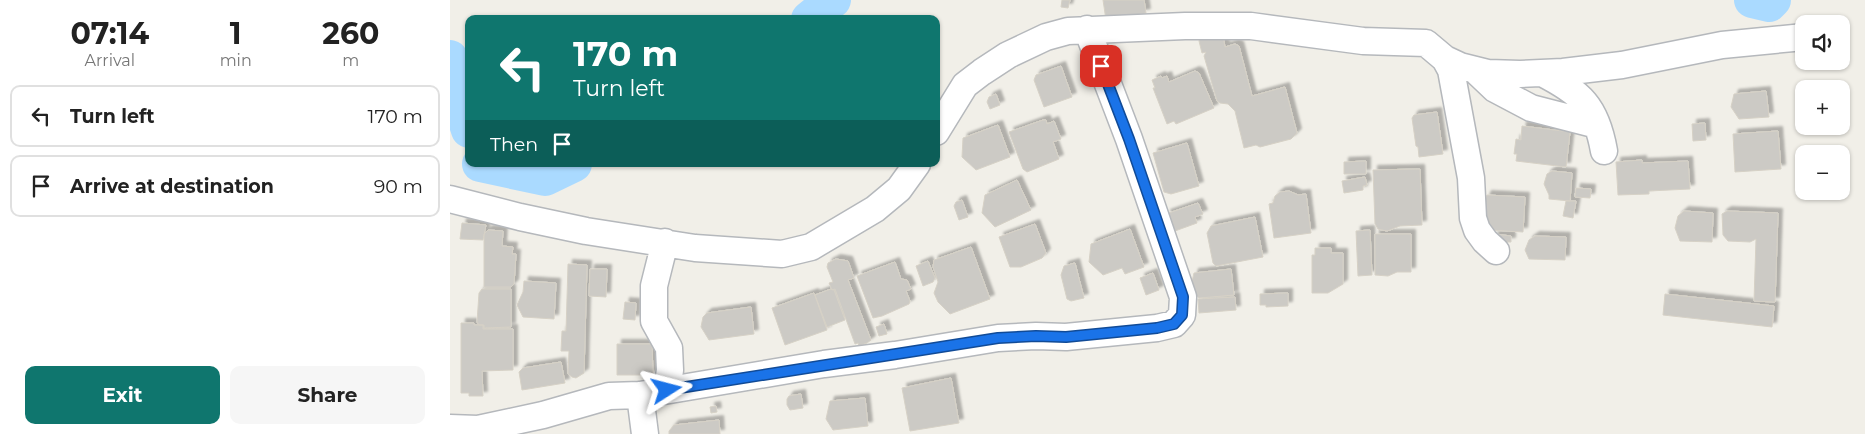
<!DOCTYPE html>
<html lang="en">
<head>
<meta charset="utf-8">
<style>
	body { margin:0; font-family:Montserrat,sans-serif; background:#f6f6f6; color:#222; height:100vh; display:flex; flex-direction:column; font-size:19px; white-space:nowrap }
	* { box-sizing:border-box; margin:0 }
	p { font-size:16px; color:#767676 }
	.icon { flex:none; width:28px; height:28px; fill:none; stroke:currentColor; stroke-width:2; stroke-linecap:round; stroke-linejoin:round }
	.map { position:relative; flex:1; overflow:hidden }
	.drawer { display:flex; flex-direction:column; background:#fff; width:450px }
	.drawer>* { flex:none }
	.guide { position:absolute; left:15px; top:15px; width:475px; height:152px; border-radius:10px; box-shadow:0 1px 4px #0004; background:#0f766e; color:#fff; overflow:hidden }
	.controls { position:absolute; left:1345px; top:15px; display:grid; gap:10px }
	.controls a { display:grid; place-items:center; width:55px; height:55px; border-radius:10px; background:#fff; box-shadow:0 1px 4px #0004; font-size:25px }
	.pin { position:absolute; display:grid; place-items:center; width:42px; height:42px; color:#fff; margin:-21px; border-radius:10px; box-shadow:0 2px 8px #0006 }
	.me { position:absolute; width:55px; margin:-28px; rotate:81deg; stroke-linejoin:round; filter:drop-shadow(0 0 4px #0008) }
	.turn { display:flex; align-items:center; gap:18px; height:105px; padding:0 25px; font-size:22px }
	.turn .icon { width:65px; height:65px; stroke-width:2.5 }
	.turn b { display:block; font-size:35px; line-height:42px }
	.then { display:flex; align-items:center; height:48px; padding:0 25px; background:#0003; gap:10px; font-size:19px }
	.eta { display:flex; justify-content:space-evenly; align-items:center; height:85px; text-align:center }
	.eta b { font-size:30px; font-weight:700; line-height:35px }
	.cta { display:flex; gap:10px; margin-top:auto; padding:10px 25px }
	.cta a { flex:1; height:58px; border-radius:10px; background:#0f766e; color:#fff; font-size:20px; font-weight:700; line-height:58px; text-align:center }
	.cta a+a { background:#f6f6f6; color:#222 }
	ul { padding:0; list-style:none }
	li { display:flex; align-items:center; gap:15px; height:62px; margin:0 10px 8px; padding:0 15px; border:2px solid #e0e0e0; border-radius:10px }
	li div { flex:1 }
	li b { display:block; font-size:19px }
	li em { font-style:normal }
	main { display:flex; flex:1; min-height:0 }
	.map>svg:first-child { display:block }
	.lines { fill:none; stroke-linecap:round; stroke-linejoin:round }
	.river { stroke:#aadaff; stroke-width:36 }
	.building { fill:#cccac5; stroke:#d6d1c6; filter:url(#shadow) }
	.minor-casing { stroke:#b5b8bc; stroke-width:29 }
	.minor { stroke:#fff; stroke-width:26 }
	.route-casing { stroke:#114b97; stroke-width:12 }
	.route { stroke:#1a73e8; stroke-width:9 }
</style>
</head>
<body>
<main>
<section class="drawer">
<div class="eta">
<div><b>07:14</b><p>Arrival</p></div>
<div><b>1</b><p>min</p></div>
<div><b>260</b><p>m</p></div>
</div>
<ul>
<li><svg class="icon" aria-label="left" viewBox="0 0 24 24"><path d="M17 20v-9H6M10 6l-5 5 5 5"/></svg><div><b>Turn left</b></div><em>170 m</em></li>
<li><svg class="icon" aria-label="arrive" viewBox="0 0 24 24"><path d="M6 21V4h12l-3 4 3 4H6"/></svg><div><b>Arrive at destination</b></div><em>90 m</em></li>
</ul>
<div class="cta"><a>Exit</a><a>Share</a></div>
</section>
<div class="map">
<svg width="1415" height="434" viewBox="0 0 1415 434">
	<defs>
		<filter id="shadow"><feDropShadow dx="4.5" dy="-4.5" stdDeviation="1" flood-color="#0004"/></filter>
	</defs>
	<rect width="100%" height="100%" fill="#f1efe8"/>
	<g class="lines">
		<path class="river" d="M1302,0L1319,4L1323,0
			M359,19L383,0
			M0,58L3,82L19,130
			M30,164L95,178L124,164"/>
	</g>
	<path class="building" d="M612,0H620L618,8L611,7Z
		M653,0H694L696,13L656,20Z
		M773,36L775,47L785,44L789,46L802,96L835,87L847,133L841,139L810,147L806,145L794,148L785,111L778,104L770,103L767,101L754,56L756,52L752,53L749,41L750,38Z
		M611,66L622,97L594,107L584,80L586,75Z
		M745,71L749,73L764,108L726,124L724,121L717,124L703,88H705L702,80L711,76L712,78L717,76L719,82Z
		M1316,91L1319,117L1289,119L1281,107L1284,94Z
		M546,94L550,105L540,109L537,102L539,97Z
		M987,112L993,154L969,157L968,147L966,146L962,118L964,115Z
		M593,120H596L597,124L604,121L611,139L603,142L609,159L577,172L573,169L559,132Z
		M1255,123L1256,140L1243,141L1242,124Z
		M548,125L560,157L526,170L512,157L513,138Z
		M1072,126L1120,132L1116,167L1066,161L1067,154H1064L1066,139L1071,140Z
		M1328,131L1331,169L1285,172L1283,134Z
		M737,143L749,186L721,194L714,192L703,153Z
		M1192,160V163L1238,161L1240,189L1199,191V194L1168,195L1166,162Z
		M916,161V174H894V162Z
		M970,169L972,225L950,226L937,231L928,229L925,224L923,170Z
		M1102,171L1122,173L1120,201L1099,199V195L1094,184L1097,174Z
		M915,177L917,185L913,186V190L894,193L892,181Z
		M567,180L581,210L545,227L532,213L535,195Z
		M1126,188L1141,189L1140,198L1125,197Z
		M839,191L848,195L856,194L861,233L824,238L819,204L823,203L825,196L830,192Z
		M1037,195L1075,197L1073,232L1040,230L1029,215Z
		M512,200L518,217L509,220L504,206L506,202Z
		M1116,201H1126L1123,218L1113,216Z
		M748,203L753,214L745,217L747,223L725,231L722,229L716,214Z
		M1234,211L1263,213L1262,242L1230,241L1225,228L1228,216Z
		M1277,211L1328,213L1325,302L1304,301L1306,239L1300,242L1278,241L1273,235L1272,214Z
		M805,217L813,257L766,266L763,263L757,233L761,226Z
		M12,223L36,225L33,240L10,239Z
		M585,224L596,253L592,258L571,267H560L549,237Z
		M680,229L694,267L675,274L672,268L653,275L639,262L641,244Z
		M38,230L53,231L52,246L63,247L62,254H66L64,284L61,287H34V234Z
		M920,230L922,275L908,276L906,231Z
		M925,234H961V272H947L938,276L925,275Z
		M1044,234L1061,236V242H1044Z
		M1085,236L1116,237L1115,260L1079,259L1075,250L1079,240Z
		M521,247L540,299L500,314L488,302L484,293L488,282L483,267L484,260Z
		M865,248H881V253H893V284L878,293H862V255H865Z
		M386,259L398,261L404,278L398,280L421,340L417,343L409,346L408,343L405,344L385,289L382,290L379,283L383,282L377,267L378,263Z
		M478,261L485,278L483,282L473,286L466,266Z
		M445,262L451,279L457,280L461,289L456,291L460,301L459,304L432,316L423,318L407,276Z
		M625,263L634,298L621,301L617,299L611,275L614,266Z
		M118,264L137,265L134,373L126,378L122,377L118,374L119,351H111L112,331H116Z
		M140,269H157L156,297L139,296Z
		M781,269L784,295L749,298L740,290L744,273Z
		M703,273L709,290L696,295L690,278Z
		M74,281L106,283L104,319L73,317L67,305L73,292Z
		M32,289H61V327L34,328V325H29L27,322L29,293Z
		M381,289L384,290L395,320L377,327L365,295Z
		M364,293L377,330L335,345L322,308Z
		M838,293V306L816,307V305H810V294Z
		M1215,294L1324,306L1322,327L1213,315Z
		M785,297L786,310L749,313L748,299Z
		M175,302L186,303L185,320L173,319Z
		M301,307L304,334L259,340L251,327L253,317L257,313Z
		M11,323H24V325H33V329H63V370L32,371L33,396H19V393H11Z
		M434,324L437,334L429,336L426,327Z
		M167,344H202L203,375H167Z
		M111,362L115,383L72,390L69,372L73,368Z
		M501,378L509,423L460,431L452,388Z
		M351,394L353,408L340,410L337,405V399L339,396Z
		M415,398L418,426L383,430L376,419L380,401Z
		M266,406L267,412L261,413L260,407Z
		M269,420L270,434H219V431L224,425Z"/>
	<g class="lines">
		<defs>
			<path id="minor" d="M995,59L1001,70L1021,178L1023,218L1027,230L1035,241L1046,251
				M1025,70L1045,89L1081,108L1147,125
				M1092,73C1131,93 1146,106 1154,151
				M486,132L515,85L532,72L558,55L596,37L618,31L735,26H801L913,41L976,43L995,59L1010,66L1038,73L1070,74L1113,72L1172,65L1272,45L1354,37
				M0,199L70,217L136,231L245,248L332,254L361,247L425,209L449,189L467,164
				M215,242L204,286V321L219,348L220,370L217,390
				M190,395L195,434
				M0,428L28,429L93,415L159,396L190,395L374,364L445,355L548,338L586,336L616,337L707,328L724,324L732,315L733,297L679,139L637,29"/>
		</defs>
		<use href="#minor" class="minor-casing"/>
		<use href="#minor" class="minor"/>
	</g>
	<g class="lines">
		<defs>
			<path id="route" d="M217,390L548,338L586,336L616,337L707,328L724,324L732,315L733,297L679,139L651,66"/>
		</defs>
		<use href="#route" class="route-casing"/>
		<use href="#route" class="route"/>
	</g>
</svg>
<div class="controls">
<a><svg class="icon" aria-label="sound" viewBox="0 0 24 24"><path d="M4 9h4l5-4v14l-5-4H4zM17 9q2 3 0 6"/></svg></a>
<a>+</a>
<a>−</a>
</div>
<div class="pin" style="left:651px;top:66px;background:#d93025"><svg class="icon" aria-label="arrive" viewBox="0 0 24 24"><path d="M6 21V4h12l-3 4 3 4H6"/></svg></div>
<svg class="me" style="left:217px;top:390px" viewBox="-20 -20 40 40"><path d="M0-17L14 15 0 8-14 15z" fill="#1a73e8" stroke="#fff" stroke-width="4"/></svg>
<div class="guide">
<div class="turn"><svg class="icon" aria-label="left" viewBox="0 0 24 24"><path d="M17 20v-9H6M10 6l-5 5 5 5"/></svg><div><b>170 m</b>Turn left</div></div>
<div class="then">Then<svg class="icon" aria-label="arrive" viewBox="0 0 24 24"><path d="M6 21V4h12l-3 4 3 4H6"/></svg></div>
</div>
</div>
</main>
</body>
</html>
